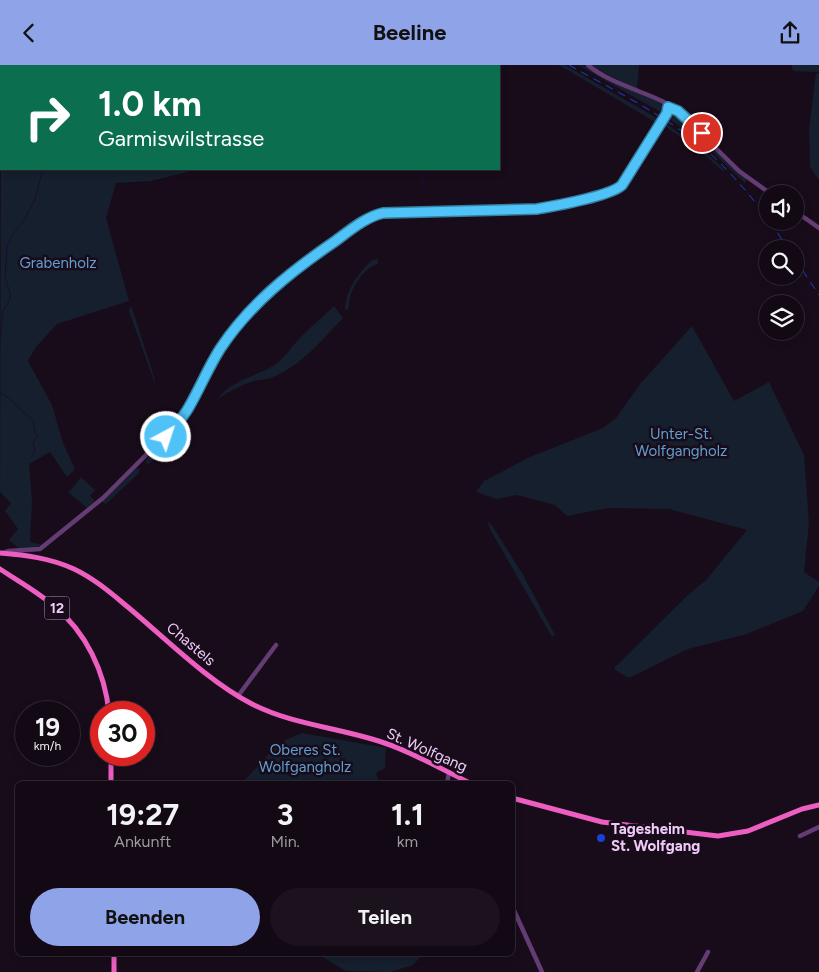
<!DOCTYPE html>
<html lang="de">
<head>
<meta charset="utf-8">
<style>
	body { margin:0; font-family:Figtree,sans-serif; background:#1b121d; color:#f1f3f6; height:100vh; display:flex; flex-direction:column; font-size:19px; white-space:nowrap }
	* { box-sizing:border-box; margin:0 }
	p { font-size:16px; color:#9c9aa0 }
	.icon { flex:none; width:28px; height:28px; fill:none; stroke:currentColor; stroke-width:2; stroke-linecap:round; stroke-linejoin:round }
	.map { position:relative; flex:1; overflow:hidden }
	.sheet { position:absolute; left:15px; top:716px; width:500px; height:175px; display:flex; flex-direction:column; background:#120914; border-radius:8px; box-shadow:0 2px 8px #0003,0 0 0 1px #312a34 }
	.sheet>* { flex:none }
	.guide { position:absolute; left:0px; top:0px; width:500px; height:105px; box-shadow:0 2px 8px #0003,0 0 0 1px #312a34; background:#0b6e4f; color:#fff; overflow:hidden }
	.controls { position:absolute; left:759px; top:120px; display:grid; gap:10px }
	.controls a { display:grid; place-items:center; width:45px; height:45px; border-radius:50%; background:#120914; box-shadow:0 2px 8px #0003,0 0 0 1px #312a34; font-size:25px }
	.speed { position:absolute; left:15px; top:636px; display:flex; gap:10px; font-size:25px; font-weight:700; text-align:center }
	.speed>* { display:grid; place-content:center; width:65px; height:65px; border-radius:50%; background:#120914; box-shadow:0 2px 8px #0003,0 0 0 1px #312a34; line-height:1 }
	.speed small { font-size:12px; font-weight:400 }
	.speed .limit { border:8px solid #d22; background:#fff; color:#111 }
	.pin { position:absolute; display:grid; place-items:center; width:42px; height:42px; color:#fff; margin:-21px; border:2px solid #fff; border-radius:50%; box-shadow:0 1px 5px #0007 }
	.me { position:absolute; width:55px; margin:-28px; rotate:40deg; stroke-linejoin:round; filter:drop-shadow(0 0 4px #0008) }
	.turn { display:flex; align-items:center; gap:18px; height:105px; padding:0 15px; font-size:22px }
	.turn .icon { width:65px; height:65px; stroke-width:2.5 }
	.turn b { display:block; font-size:35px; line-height:42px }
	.eta { display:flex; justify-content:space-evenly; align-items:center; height:85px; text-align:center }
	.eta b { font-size:30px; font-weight:700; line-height:35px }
	.action { display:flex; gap:10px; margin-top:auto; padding:10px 15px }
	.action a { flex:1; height:58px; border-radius:30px; background:#8fa3e8; color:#111; font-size:20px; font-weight:700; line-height:58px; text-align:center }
	.action a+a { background:#1b121d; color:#f1f3f6 }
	header { display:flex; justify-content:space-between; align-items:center; height:65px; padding:0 15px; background:#8fa3e8; color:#111; font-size:22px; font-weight:700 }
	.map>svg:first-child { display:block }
	.green { fill:#151f2d }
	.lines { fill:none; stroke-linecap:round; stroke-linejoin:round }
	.stream { stroke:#190d32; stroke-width:1 }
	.minor { stroke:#643c74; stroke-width:4.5 }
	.major { stroke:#ed5ec1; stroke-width:5 }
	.rail { stroke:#1841d8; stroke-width:1; stroke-dasharray:8 6; stroke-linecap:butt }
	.minor-bridge { stroke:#643c74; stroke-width:4.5 }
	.route-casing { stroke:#337fa1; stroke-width:12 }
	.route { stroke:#4fc3f7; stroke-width:9 }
	.poi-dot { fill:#1841d8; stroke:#180c1a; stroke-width:2 }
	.labels { text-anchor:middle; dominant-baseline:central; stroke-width:5; stroke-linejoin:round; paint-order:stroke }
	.shield { fill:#180c1a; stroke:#af92b6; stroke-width:1 }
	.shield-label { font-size:14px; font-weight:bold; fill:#f0cbf9 }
	.park-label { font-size:15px; fill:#609fd0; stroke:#180c1a }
	.street-label { font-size:15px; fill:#f0cbf9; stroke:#180c1a }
	.poi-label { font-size:15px; font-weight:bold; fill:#f0cbf9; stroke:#180c1a; text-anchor:start }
</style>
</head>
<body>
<header><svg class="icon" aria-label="back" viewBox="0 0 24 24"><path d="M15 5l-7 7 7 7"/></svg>Beeline<svg class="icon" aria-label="share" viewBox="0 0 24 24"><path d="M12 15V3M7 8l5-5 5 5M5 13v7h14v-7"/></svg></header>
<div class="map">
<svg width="819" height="907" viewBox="0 0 819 907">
	<rect width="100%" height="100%" fill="#180c1a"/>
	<path class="green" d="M81,0H226L229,1H78Z
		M559,0H565L660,55L621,118L655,57Z
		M578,0C593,0 621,22 638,28C646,32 659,34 665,41L664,49Z
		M592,0H639L637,25L594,2Z
		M792,0H819V7L794,6L792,3Z
		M816,8L819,9V115L810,102L809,64Z
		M1,36V104H189L187,107L151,116L116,118L106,153L129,236L57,259L36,282L28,296L52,340L63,378L75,404L67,412L50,387L29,399L32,436L30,477L42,480L36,482L20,484L9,475L18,464L5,446L11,438L0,427Z
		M676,46L747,114L745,118L707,82L666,51L670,47Z
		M663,56L704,86L724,104L723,106L702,88L665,61L650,80L631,111L630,110Z
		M378,194V199C365,202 353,220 350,233C349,237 349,241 348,245L345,244C346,224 358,209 372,195Z
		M334,241L343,253C323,274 301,301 273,312C267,315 260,314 254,316C240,320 229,327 216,335C235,313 250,314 273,301C283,295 289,285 297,276C308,264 322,253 334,241Z
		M130,242L132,243L155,315L154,316L129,246Z
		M692,261L734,336L769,317L804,390L809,458L804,507L819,517V521L803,546L747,569L688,584L629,613L615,605V602L688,530L707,514L747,465L669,444L608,443L567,451L555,440L517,430L497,434L476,427L484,416L530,392L603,363L616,353L640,319Z
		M182,358L183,360L173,374L149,399L146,398V395L179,359Z
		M137,403L140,404L139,408L106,439L103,438V435Z
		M81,412L95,425L90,431L95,436L87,443L67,426H70Z
		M487,456L493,462L522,508L555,570L552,572L491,466Z
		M302,668L386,683L385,703L376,708L380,719H243V717L279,678Z
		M317,889H423L413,900L390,907L346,906Z"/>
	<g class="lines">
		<path class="stream" d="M403,0V1
			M421,104L425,128
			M0,277L3,246L10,234V228L5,212L7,183L11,171L23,157L34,137L43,104
			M0,328C11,332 23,348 33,355L35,368L37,371L33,378L35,385L32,392"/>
		<path class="minor" d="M588,0C606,16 641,26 662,36C668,39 672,43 678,46L739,106L771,129
			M795,146L819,163
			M3,488L9,486L40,484L103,433L175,361L188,343L203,312L222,282L239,258L265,230L297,203L316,189L361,158L383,149L537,144L555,141L611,127L619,123L625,115L661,56
			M238,631L276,580
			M447,719L449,707
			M800,771L819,762
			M512,841L542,907
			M697,907L708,887"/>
		<path class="major" d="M0,488C25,490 50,493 74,504C95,514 112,529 129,543C166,574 209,617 252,639C289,658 332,662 372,674C407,684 439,703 472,719
			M0,504C18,516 38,527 54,541C86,567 105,607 109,648
			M111,690V719
			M512,733L602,757L718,771L748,766L802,744L819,740
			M114,889V907"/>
		<path class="rail" d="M569,0C615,26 665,50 706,85C729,105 749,129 768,153
			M770,156L788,184
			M795,194L819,230"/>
		<path class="minor-bridge" d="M661,56L667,48"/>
	</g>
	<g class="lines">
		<defs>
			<path id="route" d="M166,372C174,362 183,353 189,342C200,323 208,303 220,284C249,240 290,207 334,177C348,167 365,152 383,148L537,144C554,141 611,131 622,120L667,48L668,42L678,46L702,68"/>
		</defs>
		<use href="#route" class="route-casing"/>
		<use href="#route" class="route"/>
	</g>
	<circle class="poi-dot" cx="601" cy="773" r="5"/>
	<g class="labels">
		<rect class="shield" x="44.5" y="531.5" width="25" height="23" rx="4"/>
		<g class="shield-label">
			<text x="57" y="543">12</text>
		</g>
		<g class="park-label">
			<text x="58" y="198">Grabenholz</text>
			<text x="681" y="369">Unter-St.<tspan x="681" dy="17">Wolfgangholz</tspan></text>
			<text x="305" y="685">Oberes St.<tspan x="305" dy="17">Wolfgangholz</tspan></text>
		</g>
		<g class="street-label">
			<text transform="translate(191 579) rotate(40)">Chastels</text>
			<text transform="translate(427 685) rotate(24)">St. Wolfgang</text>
		</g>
		<g class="poi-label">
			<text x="611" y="764">Tagesheim<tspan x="611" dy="17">St. Wolfgang</tspan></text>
		</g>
	</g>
</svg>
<div class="controls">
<a><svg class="icon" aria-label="sound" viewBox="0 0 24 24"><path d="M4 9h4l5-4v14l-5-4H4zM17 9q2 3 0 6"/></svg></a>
<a><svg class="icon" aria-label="search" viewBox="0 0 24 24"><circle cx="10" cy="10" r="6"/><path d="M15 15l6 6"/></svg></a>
<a><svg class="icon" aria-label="layers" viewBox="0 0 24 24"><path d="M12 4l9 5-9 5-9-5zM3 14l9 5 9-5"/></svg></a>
</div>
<div class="speed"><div>19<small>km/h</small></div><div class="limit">30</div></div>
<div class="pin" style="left:702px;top:68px;background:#d93025"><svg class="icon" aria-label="arrive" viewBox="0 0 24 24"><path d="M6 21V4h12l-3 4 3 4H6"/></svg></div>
<svg class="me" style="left:166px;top:372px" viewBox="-20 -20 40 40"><circle r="17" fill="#4fc3f7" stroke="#fff" stroke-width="3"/><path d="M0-11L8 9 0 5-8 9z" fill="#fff"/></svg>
<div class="guide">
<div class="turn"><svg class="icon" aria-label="right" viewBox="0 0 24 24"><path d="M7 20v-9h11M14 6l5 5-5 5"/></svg><div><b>1.0 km</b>Garmiswilstrasse</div></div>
</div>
<section class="sheet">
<div class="eta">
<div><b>19:27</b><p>Ankunft</p></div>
<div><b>3</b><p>Min.</p></div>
<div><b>1.1</b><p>km</p></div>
</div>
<div class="action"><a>Beenden</a><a>Teilen</a></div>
</section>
</div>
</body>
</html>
